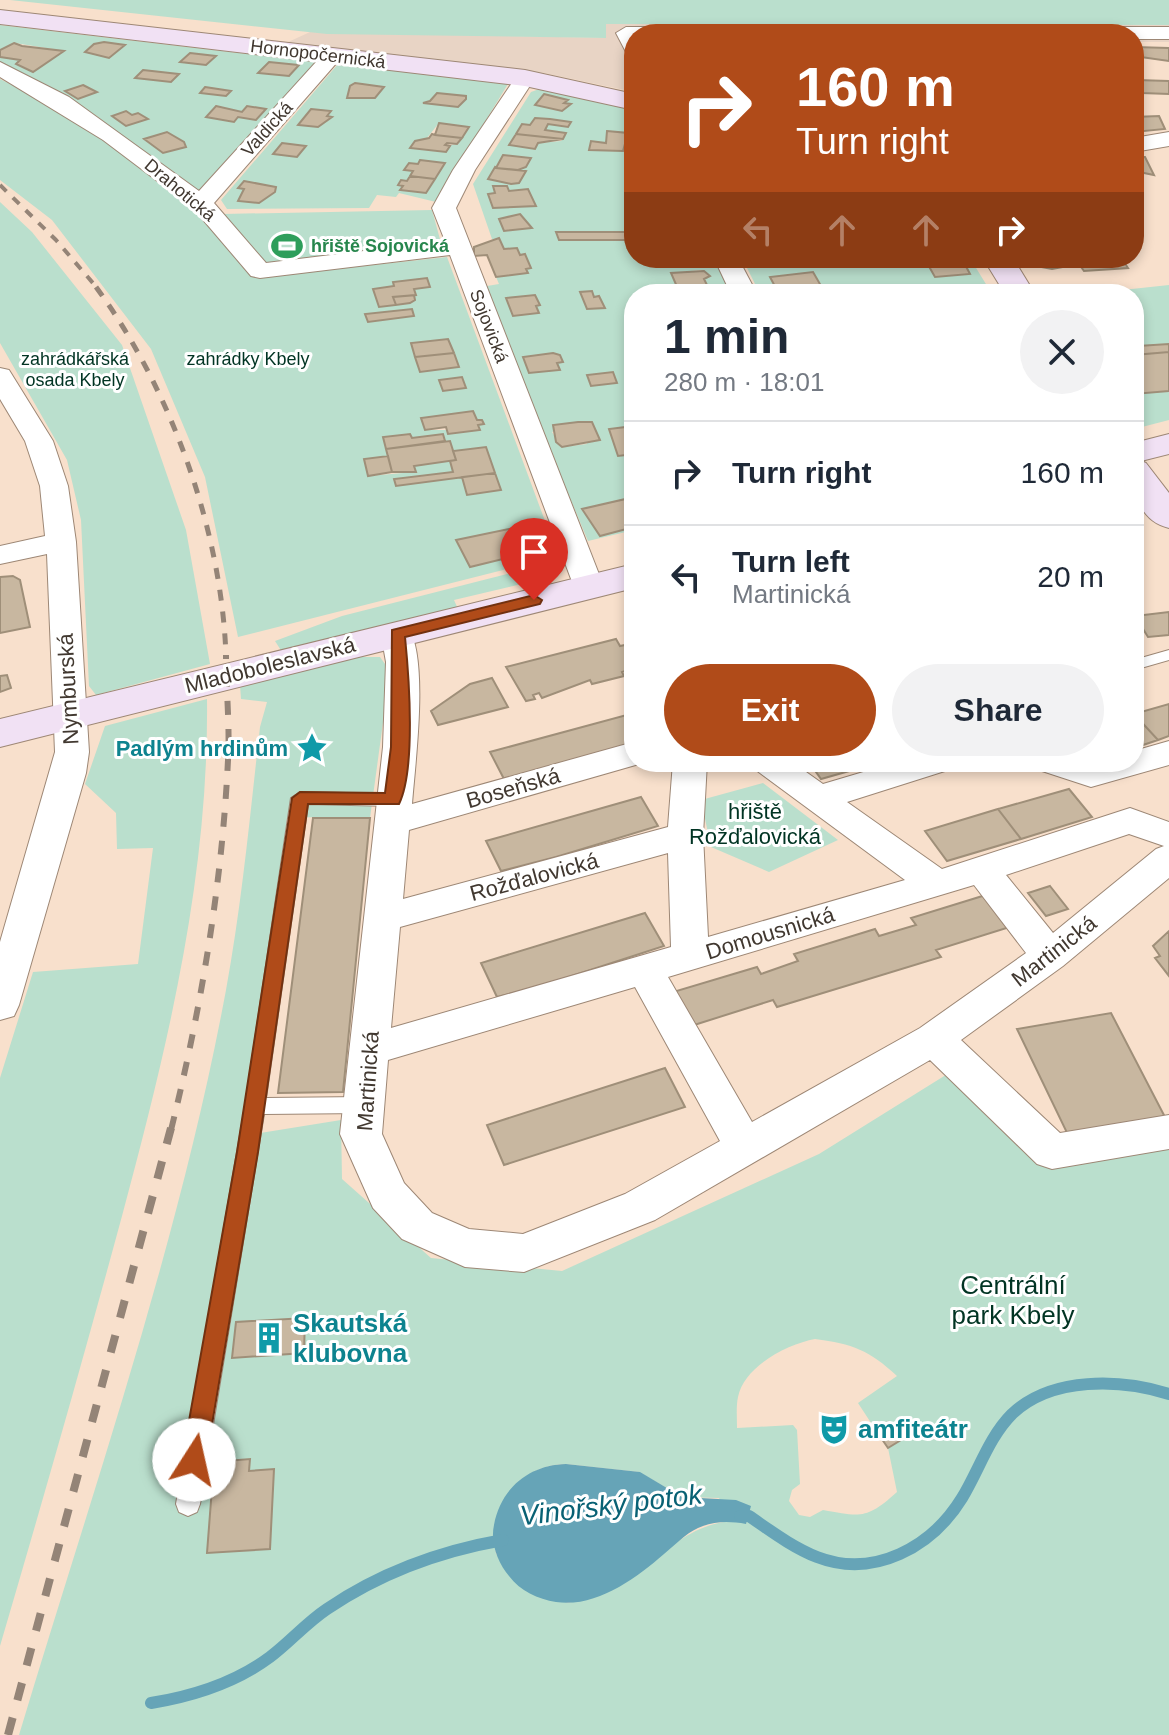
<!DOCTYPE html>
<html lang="en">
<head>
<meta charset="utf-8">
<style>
	body { margin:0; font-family:Helvetica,sans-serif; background:#f2f2f3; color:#1f2937; height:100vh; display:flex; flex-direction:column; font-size:30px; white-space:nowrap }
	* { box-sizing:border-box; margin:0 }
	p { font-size:26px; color:#747a83 }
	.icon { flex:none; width:44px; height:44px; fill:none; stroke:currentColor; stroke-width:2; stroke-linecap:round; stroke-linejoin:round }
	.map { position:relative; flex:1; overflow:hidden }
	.details { position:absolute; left:624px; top:284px; width:520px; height:488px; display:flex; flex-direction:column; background:#fff; border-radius:32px; box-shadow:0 4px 12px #0003 }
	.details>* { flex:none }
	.banner { position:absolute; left:624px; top:24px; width:520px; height:244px; border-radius:32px; box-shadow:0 4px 12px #0003; background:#b04b19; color:#fff; overflow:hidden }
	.pin { position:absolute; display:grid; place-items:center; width:68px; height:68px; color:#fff; margin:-82px -34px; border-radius:50% 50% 50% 0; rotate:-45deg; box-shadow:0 0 8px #0007 }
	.pin .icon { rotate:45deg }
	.me { position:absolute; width:88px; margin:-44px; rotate:10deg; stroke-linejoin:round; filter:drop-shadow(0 0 6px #0008) }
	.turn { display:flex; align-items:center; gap:28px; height:168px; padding:0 40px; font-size:36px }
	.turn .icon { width:104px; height:104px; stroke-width:2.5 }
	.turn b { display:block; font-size:56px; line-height:68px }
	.lanes { display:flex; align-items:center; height:76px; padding:0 40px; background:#0003; justify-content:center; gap:40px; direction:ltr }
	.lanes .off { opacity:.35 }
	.round { display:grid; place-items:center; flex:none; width:84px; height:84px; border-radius:42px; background:#f2f2f3 }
	.head { display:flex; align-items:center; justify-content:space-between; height:136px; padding:0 40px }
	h1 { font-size:48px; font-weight:800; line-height:60px }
	.cta { display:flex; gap:16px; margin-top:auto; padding:16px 40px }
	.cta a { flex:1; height:92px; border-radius:48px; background:#b04b19; color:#fff; font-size:32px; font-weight:800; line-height:92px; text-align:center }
	.cta a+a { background:#f2f2f3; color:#1f2937 }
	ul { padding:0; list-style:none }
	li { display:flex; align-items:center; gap:24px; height:104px; padding:0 40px; border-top:2px solid #e0e1e3 }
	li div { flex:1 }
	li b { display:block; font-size:30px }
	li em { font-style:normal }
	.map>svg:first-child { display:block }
	.industrial { fill:#e8d4c5 }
	.green { fill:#badfcd; fill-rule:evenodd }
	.water { fill:#66a4b7 }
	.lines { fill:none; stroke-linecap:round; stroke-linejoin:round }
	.stream { stroke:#66a4b7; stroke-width:12 }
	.building { fill:#c8b7a0; stroke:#9f8f79; stroke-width:2 }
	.lane-casing { stroke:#9d8775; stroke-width:2 }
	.street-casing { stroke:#9d8775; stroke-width:2 }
	.secondary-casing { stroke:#9d8775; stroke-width:2 }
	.lane { fill:#fff; fill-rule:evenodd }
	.street { fill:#fff; fill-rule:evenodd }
	.secondary { fill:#f1e1f4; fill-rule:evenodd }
	.rail-far3 { stroke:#948477; stroke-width:4; stroke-dasharray:9 9; stroke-linecap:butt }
	.rail-far2 { stroke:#948477; stroke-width:5; stroke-dasharray:11 11; stroke-linecap:butt }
	.rail-far1 { stroke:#948477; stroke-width:6; stroke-dasharray:14 14; stroke-linecap:butt }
	.rail { stroke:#948477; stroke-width:8; stroke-dasharray:18 18; stroke-linecap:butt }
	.route { fill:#b04b19; stroke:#723110; stroke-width:2 }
	.labels { text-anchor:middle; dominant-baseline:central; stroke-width:6; stroke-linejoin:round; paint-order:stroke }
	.far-street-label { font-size:18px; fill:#413830; stroke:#fff }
	.far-leisure-label { font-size:18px; font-weight:bold; fill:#27864d; stroke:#fff; text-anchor:start }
	.far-park-label { font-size:18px; fill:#013423; stroke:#fff }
	.street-label { font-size:22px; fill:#413830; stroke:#fff }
	.culture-label { font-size:22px; font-weight:bold; fill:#0d838f; stroke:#fff; text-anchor:end }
	.park-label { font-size:22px; fill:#013423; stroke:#fff }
	.near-park-label { font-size:26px; fill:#013423; stroke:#fff }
	.near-culture-label { font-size:26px; font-weight:bold; fill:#0d838f; stroke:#fff; text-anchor:start }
	.near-water-label { font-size:28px; font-style:italic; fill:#086174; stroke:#fff }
</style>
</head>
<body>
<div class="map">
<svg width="1169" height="1735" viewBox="0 0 1169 1735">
	<rect width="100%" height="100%" fill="#f8e0cc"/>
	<path class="industrial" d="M606,24L1169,25V42H1134V34H634V92L544,73L286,43L310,32L605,38Z"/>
	<path class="green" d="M10,0H1169V25L606,24V38L327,34Z
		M0,25L316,62L204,191H195L95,115L0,63V57L20,60L16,64L33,72L64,51L15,43L0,50Z
		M338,64L508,84L436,202L399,193L396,197L377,195L369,208L227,209L221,200ZM439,123L468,127L458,144L418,149ZM421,160L445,163L426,193L401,190V180L407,181L413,171L404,170L409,163L418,164Z
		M0,79L66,112L194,204L261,277L447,257L558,556L238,637L205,477L151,349L52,220L0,180ZM426,278L430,287L414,289L415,299L379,307L373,289L394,286L393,282ZM448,339L458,367L415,357L411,344ZM473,411L477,420H482L484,424L478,425L479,430H425L422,418ZM410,434L412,438L442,434L445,441H450L453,451L486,447L500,490L468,494L462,477L396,485L395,479L453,472L450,461L414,466L415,472L368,476L364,459L388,456L384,437ZM514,529L522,552L519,555L471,567L457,540Z
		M542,88L634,110V158H627L628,163H634V258H716L733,294H634V426L609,430L618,455L634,454V504L630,498L582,510L600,535L634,527V530L588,541L481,287L499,284L496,277L528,272L526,269L531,268L525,255H520L517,248L504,249L499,239H492L473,184L531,92ZM535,118L570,122L568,126L548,124L545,130L563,139L561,141L538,143L534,149L510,145L522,124L530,125ZM503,155L531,158L518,170L525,171L510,184L489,179ZM493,186H506L509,191L535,205L494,207L488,194L495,193ZM701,270L710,275L704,279L708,287L699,288V291L675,294L673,289H678L672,273ZM577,422L587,444L562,447L552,432L555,431L554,425Z
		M0,202L32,232L122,345L186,530L210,664L96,695L89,686L81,520L67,460L0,343Z
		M432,210L441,243L265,264L223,214Z
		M742,258H939L927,263L936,277L970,274L963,260L946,258H970L992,294L965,286L941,288L943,294H793L823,291L813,272L771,277L779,294H760Z
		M1169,285V344L1138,346L1134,338L1142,337L1134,325V294H1085Z
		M1169,391V420L1142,427L1134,423V394Z
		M562,560L564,565L534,581L454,600L458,609L282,652L275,641L342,616Z
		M358,657H380L390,671L370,818L287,817L248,1135L341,1120L342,1179L431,1258L562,1271L819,1154L949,1073L1049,1167L1169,1147V1735H19C93,1489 179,1243 226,990C242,903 250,815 260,727L267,702L241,699L240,685ZM305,1318L304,1353L233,1357L236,1322ZM815,1339C853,1344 869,1350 897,1376L858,1403L875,1429L888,1422L901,1440L888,1448L897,1492C867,1519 862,1517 823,1510L810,1517L799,1515L789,1501L792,1490L800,1484L797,1430L793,1425L737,1428C737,1418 736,1406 738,1397C744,1366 788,1344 815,1339ZM249,1459V1471L274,1470L270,1549L207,1553L214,1462ZM566,1464L639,1472L682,1497L719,1498L732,1521C669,1525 638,1594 567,1603L496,1554C488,1508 517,1465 566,1464Z
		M207,699C209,876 168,1045 122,1216C83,1360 42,1503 0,1646V1078L33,972L138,964L153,848L117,849L116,813L85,784L105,726Z
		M763,783L838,840L769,872L711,847L701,800Z"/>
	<path class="water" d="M566,1464L640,1472L682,1497L736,1500L751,1506L746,1524C729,1521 713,1521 698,1528C685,1534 675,1545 664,1554C635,1579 596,1608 556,1602C538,1599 520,1591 509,1576C498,1563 490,1543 494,1525C501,1488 529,1465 566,1464Z"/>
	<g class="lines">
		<path class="stream" d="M740,1516H749C771,1531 792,1547 817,1557C874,1579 932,1547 962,1498C979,1470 989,1437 1012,1414C1052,1376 1121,1379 1169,1394
			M151,1703C194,1696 235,1683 270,1657C290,1642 306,1623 327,1609C380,1573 440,1551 503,1540"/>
	</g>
	<path class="building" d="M104,42L125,45L109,58L85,52L94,44Z
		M14,43L22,46L64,51L33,72L16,64L20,60L0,57V50Z
		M1134,47L1169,48V61L1141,57L1134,61Z
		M190,53L216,56L206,65L180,62Z
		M269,62L299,65L289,76L258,73Z
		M143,70L179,74L171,82L135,78Z
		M1136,80L1169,81V94L1142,93Z
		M355,83L384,87L375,98H347L350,86Z
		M83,85L97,92L78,99L65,91Z
		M205,87L231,91L226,96L200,93Z
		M437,93L466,96V99L458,107L423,103L430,101Z
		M544,94L568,100L564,103L571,104L562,111L535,105Z
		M216,106L242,112L247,106L266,109L256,120L238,117L234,122L206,117Z
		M311,109L331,111L327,116L332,117L318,127L298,125Z
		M126,111L132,115L138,113L148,119L126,126L112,116Z
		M1159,116L1165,129L1134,132V117Z
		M535,118L550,119L571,122L568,127L548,124L545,130L566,133L563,139L516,134L522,124L530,125Z
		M439,123L469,127L462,138L435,135Z
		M607,131L628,133L623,151L589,150L591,141L606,143Z
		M167,132L184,142L186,147L163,153L144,139Z
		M432,134L435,135L462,138L457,144L447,143L445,145L450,146L446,152L410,148L415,141L429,138Z
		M516,134L563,139L538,143L535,149L509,145Z
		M282,143L306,146L297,157L273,154Z
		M503,155L531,158L526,167L518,170L496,168Z
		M1134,157H1145L1154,175L1134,171Z
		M420,160L445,163L435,179L410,176L413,171L404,170L409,163L418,164Z
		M495,167L496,168L526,171L519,183L511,184L488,179Z
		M410,176L435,179L426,193L400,190L403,186L398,185L401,180L407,181Z
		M244,181L276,187L275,192L259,203L238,201L244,189L238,188Z
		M493,186H507L509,191L528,189L536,206L493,208L488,194L495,193Z
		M520,214L532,228L504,231L499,219Z
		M556,232H631V240H559Z
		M499,238L504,249L517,248L520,255L525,254L531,268L526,269L528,273L496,277L487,255L474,256V247Z
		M939,258L962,259L970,274L935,277L927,263Z
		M1037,258L1122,259L1128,268L1084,271L1079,264L1052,269L1042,267Z
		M704,271L710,276L704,279L708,287L675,294L673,289H678L671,273Z
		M813,272L824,291L779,294L770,277Z
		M427,278L430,287L414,289L416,295L393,297L396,305L379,307L373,289L394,286L393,282Z
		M966,286L968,289L980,288L983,294H943L940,288Z
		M592,291L594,297L599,296L605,308L587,309L580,292Z
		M414,295L415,300L410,303L396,305L393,297Z
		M535,295L540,305L536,306L539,313L513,316L506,298Z
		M412,309L414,316L368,322L365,314Z
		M448,339L454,353L415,357L411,343Z
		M1134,340L1138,346L1169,344V352L1134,355Z
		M1169,352V391L1134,394V355Z
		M454,353L459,367L420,372L415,357Z
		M553,353L560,355L563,362L557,363L560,370L529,373L523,357Z
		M613,372L617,383L591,386L587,375Z
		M462,377L466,388L443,391L439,380Z
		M473,411L477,420H482L484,424L478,425L480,430L448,434L446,427L425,430L421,418Z
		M578,422H592L600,440L562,447L556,442L553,425Z
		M634,426V454L618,456L609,429Z
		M410,434L412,438L443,434L445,441L386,449L383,437Z
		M450,441L456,460L414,466L416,472H392L386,449Z
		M486,447L495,473L396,486L394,479L453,472L450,461L456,460L453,451Z
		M388,456L392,472L368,476L364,459Z
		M495,473L501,490L467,495L462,477Z
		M630,498L634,504V527L600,536L582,509Z
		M514,528L522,552L519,555L470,567L456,540Z
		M13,576L20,580L30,627L0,633V577Z
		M1169,612V635L1148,637L1135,616Z
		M616,639L620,646L634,643V674L631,669L622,672L624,676L592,684L590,680L542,698L539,693L533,695L535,699L526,701L506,667Z
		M7,675L11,688L0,692V676Z
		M492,678L508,707L438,725L431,711L470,684Z
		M1169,704V736L1158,740L1134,714Z
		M634,713V744L504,779L490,752Z
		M1134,714L1158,740L1134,748Z
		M809,762H881L821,779Z
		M1069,789L1092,817L1021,839L998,809Z
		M641,797L658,826L556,857L501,871L486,841Z
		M998,809L1021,839L947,861L925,831Z
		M313,818H370L343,1092L278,1093Z
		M1050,886L1068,909L1046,916L1028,893Z
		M989,894L1013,926L936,950L941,957L777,1007L773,1000L691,1026L673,992L757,967L761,974L798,961L794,954L875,929L879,936L916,925L911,918Z
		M645,913L664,946L541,986L497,997L481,963Z
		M1169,931V976L1155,958L1160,956L1153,946Z
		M1111,1013L1166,1119L1069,1137L1017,1029Z
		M665,1068L685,1107L504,1165L487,1125Z
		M305,1318L304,1353L232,1358L236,1322Z
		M888,1422L901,1440L888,1448L875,1429Z
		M250,1459L249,1471L274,1469L270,1549L207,1553L214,1462Z"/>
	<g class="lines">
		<defs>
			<path id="lane" d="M1169,650V660L1134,670V660Z
				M300,792L393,794L402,800L393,806L308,804L266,1098L364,1097L371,1099L374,1105L371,1111L364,1113L264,1114L200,1504L197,1512L188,1516L179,1512L176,1504L245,1106L291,798Z"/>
			<path id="street" d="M626,27H1169V39H1134V34H634V56L627,54L616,33Z
				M333,49L340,51L343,55L340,59L214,203L266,263L445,241L432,208L453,170L518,74H532L535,78L475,170L456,208L604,587L600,594H578L574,587L450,255L260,278L251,276L193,208L103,140L0,77V62L69,97L199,191L326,51Z
				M1169,132V146L1134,152V138Z
				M714,258H738L757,294H731Z
				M0,368L9,370L53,441L68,486L76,542L89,752L86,773L19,1005L14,1016L0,1020V942L55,752L47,554L0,564V546L45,536L40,486L25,441L0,399Z
				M397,624L408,627C429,659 415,764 412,804L634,742V762H646L409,830L403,899L668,827L673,762H707L703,835L708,937L905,880L756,770L751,762H792L823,784L897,762H953L948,770L847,802L942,869L1130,808L1169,822V878L1063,966L961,1040L1060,1133L1169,1115V1149L1052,1169L1037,1164L930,1060L655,1220L524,1272L465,1267L402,1239L373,1208L340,1134L383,747L386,662L381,634L386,627ZM1129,834L1164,846L1156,849L1053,933L1006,875ZM668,853L671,947L391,1028L400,927ZM974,885L1026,953L920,1028L752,1122L668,977ZM635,987L720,1141L625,1194L523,1234L469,1229L432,1213L404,1183L382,1134L388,1060Z
				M1169,741V765L1091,787L1039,770L1034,762H1134V751Z"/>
			<path id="secondary" d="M0,10L525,70L634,94V110L525,86L0,24Z
				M983,258H1013L1035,294H1005Z
				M1169,434V454L1141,461L1146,463L1169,493V528C1129,518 1134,475 1134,443Z
				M634,564V588L0,747V719Z"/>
		</defs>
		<use href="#lane" class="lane-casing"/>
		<use href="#street" class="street-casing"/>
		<use href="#secondary" class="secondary-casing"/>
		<use href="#lane" class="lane"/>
		<use href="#street" class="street"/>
		<use href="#secondary" class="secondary"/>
		<path class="rail-far3" d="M0,185L56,240L98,289"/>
		<path class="rail-far2" d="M96,287C171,389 222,531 226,657"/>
		<path class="rail-far1" d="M171,1130C201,1009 222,885 228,760C230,725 226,690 226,655"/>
		<path class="rail" d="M8,1735L171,1128"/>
	</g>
	<path class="route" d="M534,595L542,600L540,604L405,637C409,677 416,769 399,804H308L258,1152L206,1460L203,1468L194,1471L186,1468L182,1460L237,1152L292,798L300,792L385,793L391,747L392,630Z"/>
	<defs>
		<symbol id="stadium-bare" viewBox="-9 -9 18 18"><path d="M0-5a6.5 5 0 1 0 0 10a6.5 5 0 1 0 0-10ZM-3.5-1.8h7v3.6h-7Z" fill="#2e9e5b" stroke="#fff" stroke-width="2.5" paint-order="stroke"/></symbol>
		<symbol id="sight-bare" viewBox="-9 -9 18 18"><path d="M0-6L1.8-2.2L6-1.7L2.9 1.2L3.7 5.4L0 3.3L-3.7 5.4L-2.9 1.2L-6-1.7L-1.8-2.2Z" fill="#0f9aa8" stroke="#fff" stroke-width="2.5" paint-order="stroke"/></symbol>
		<symbol id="building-bare" viewBox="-9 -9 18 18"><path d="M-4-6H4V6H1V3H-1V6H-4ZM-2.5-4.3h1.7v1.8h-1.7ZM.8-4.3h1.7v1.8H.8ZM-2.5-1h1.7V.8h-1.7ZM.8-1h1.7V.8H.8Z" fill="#0f9aa8" stroke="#fff" stroke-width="2.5" paint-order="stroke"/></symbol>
		<symbol id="theatre-bare" viewBox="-9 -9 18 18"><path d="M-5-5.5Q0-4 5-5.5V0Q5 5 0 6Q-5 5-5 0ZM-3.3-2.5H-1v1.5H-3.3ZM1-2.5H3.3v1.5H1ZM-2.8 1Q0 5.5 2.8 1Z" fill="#0f9aa8" stroke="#fff" stroke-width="2.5" paint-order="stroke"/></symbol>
	</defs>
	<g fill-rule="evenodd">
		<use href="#stadium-bare" x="265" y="224" width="44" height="44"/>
		<use href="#sight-bare" x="290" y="726" width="44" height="44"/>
		<use href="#building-bare" x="247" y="1316" width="44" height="44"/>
		<use href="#theatre-bare" x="812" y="1407" width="44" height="44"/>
	</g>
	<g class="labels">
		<g class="far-street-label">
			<text transform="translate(318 54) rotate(7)">Hornopočernická</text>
			<text transform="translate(267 129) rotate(-48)">Valdická</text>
			<text transform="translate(180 190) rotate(40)">Drahotická</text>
			<text transform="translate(489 326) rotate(69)">Sojovická</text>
		</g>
		<g class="far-leisure-label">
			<text x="311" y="246">hřiště Sojovická</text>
		</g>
		<g class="far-park-label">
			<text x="75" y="359">zahrádkářská<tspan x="75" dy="21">osada Kbely</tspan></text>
			<text x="248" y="359">zahrádky Kbely</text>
		</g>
		<g class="street-label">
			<text transform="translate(270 665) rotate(-14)">Mladoboleslavská</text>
			<text transform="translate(68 689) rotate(-93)">Nymburská</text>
			<text transform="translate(513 788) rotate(-16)">Boseňská</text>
			<text transform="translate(534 877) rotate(-15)">Rožďalovická</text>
			<text transform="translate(770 933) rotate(-17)">Domousnická</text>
			<text transform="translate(1054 951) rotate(-38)">Martinická</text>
			<text transform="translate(368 1081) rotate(-86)">Martinická</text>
		</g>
		<g class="culture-label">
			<text x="288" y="748">Padlým hrdinům</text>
		</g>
		<g class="park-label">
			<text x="755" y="811">hřiště<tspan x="755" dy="25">Rožďalovická</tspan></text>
		</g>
		<g class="near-park-label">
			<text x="1013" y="1285">Centrální<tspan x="1013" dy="30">park Kbely</tspan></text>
		</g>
		<g class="near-culture-label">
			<text x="293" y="1323">Skautská<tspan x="293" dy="30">klubovna</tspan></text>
			<text x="858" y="1429">amfiteátr</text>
		</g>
		<g class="near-water-label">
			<text transform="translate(611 1505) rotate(-7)">Vinořský potok</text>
		</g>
	</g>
</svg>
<div class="pin" style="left:534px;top:600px;background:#d93025"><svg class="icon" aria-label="arrive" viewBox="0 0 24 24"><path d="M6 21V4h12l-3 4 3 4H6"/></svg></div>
<svg class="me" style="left:194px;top:1460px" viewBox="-20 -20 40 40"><circle r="19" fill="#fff"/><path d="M0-13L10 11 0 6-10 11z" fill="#b04b19"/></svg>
<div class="banner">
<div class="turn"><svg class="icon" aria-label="right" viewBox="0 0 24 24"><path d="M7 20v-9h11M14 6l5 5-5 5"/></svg><div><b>160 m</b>Turn right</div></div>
<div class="lanes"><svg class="icon off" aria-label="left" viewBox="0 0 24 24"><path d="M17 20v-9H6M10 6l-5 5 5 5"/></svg><svg class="icon off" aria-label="ahead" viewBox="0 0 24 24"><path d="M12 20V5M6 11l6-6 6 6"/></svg><svg class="icon off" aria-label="ahead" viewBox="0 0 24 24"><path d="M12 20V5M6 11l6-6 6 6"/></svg><svg class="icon" aria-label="right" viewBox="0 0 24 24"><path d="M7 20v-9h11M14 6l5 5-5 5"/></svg></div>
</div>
<section class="details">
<div class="head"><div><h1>1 min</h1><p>280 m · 18:01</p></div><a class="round"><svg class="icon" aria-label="close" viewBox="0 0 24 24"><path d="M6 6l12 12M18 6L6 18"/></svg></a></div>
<ul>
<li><svg class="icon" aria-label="right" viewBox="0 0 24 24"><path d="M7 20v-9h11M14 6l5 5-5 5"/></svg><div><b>Turn right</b></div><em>160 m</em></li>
<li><svg class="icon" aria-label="left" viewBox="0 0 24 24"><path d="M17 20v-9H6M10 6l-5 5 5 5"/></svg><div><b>Turn left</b><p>Martinická</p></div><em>20 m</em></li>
</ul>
<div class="cta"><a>Exit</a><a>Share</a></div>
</section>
</div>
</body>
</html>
